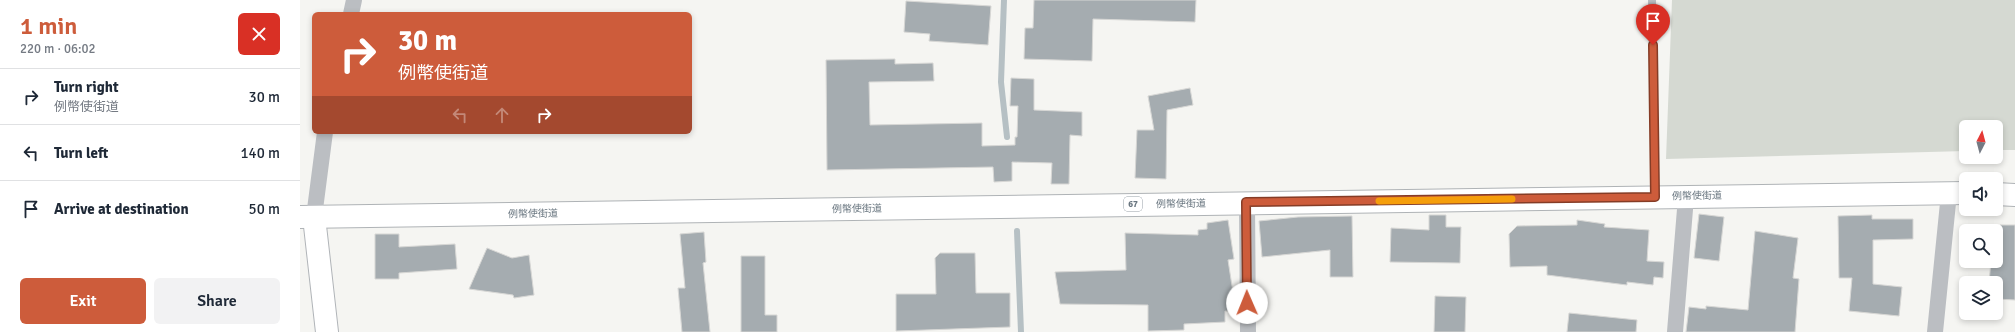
<!DOCTYPE html>
<html lang="en">
<head>
<meta charset="utf-8">
<style>
	body { margin:0; font-family:Signika,"Noto Sans JP",sans-serif; background:#f2f2f3; color:#1f2937; height:100vh; display:flex; flex-direction:column; font-size:15px; white-space:nowrap }
	* { box-sizing:border-box; margin:0 }
	p { font-size:13px; color:#747a83 }
	.icon { flex:none; width:22px; height:22px; fill:none; stroke:currentColor; stroke-width:2; stroke-linecap:round; stroke-linejoin:round }
	.map { position:relative; flex:1; overflow:hidden }
	.panel { display:flex; flex-direction:column; background:#fff; width:300px }
	.panel>* { flex:none }
	.banner { position:absolute; left:12px; top:12px; width:380px; height:122px; border-radius:6px; box-shadow:0 2px 6px #0003; background:#cd5c3b; color:#fff; overflow:hidden }
	.needle { width:26px; rotate:6deg }
	.buttons { position:absolute; left:1659px; top:120px; display:grid; gap:8px }
	.buttons a { display:grid; place-items:center; width:44px; height:44px; border-radius:6px; background:#fff; box-shadow:0 2px 6px #0003; font-size:20px }
	.pin { position:absolute; display:grid; place-items:center; width:34px; height:34px; color:#fff; margin:-41px -17px; border-radius:50% 50% 50% 0; rotate:-45deg; box-shadow:0 0 4px #0007 }
	.pin .icon { rotate:45deg }
	.me { position:absolute; width:44px; margin:-22px; rotate:359deg; stroke-linejoin:round; filter:drop-shadow(0 0 3px #0008) }
	.turn { display:flex; align-items:center; gap:14px; height:84px; padding:0 20px; font-size:18px }
	.turn .icon { width:52px; height:52px; stroke-width:2.5 }
	.turn b { display:block; font-size:28px; line-height:34px }
	.lanes { display:flex; align-items:center; height:38px; padding:0 20px; background:#0003; justify-content:center; gap:20px; direction:ltr }
	.lanes .off { opacity:.35 }
	.round { display:grid; place-items:center; flex:none; width:42px; height:42px; border-radius:6px; background:#f2f2f3 }
	.head { display:flex; align-items:center; justify-content:space-between; height:68px; padding:0 20px }
	h1 { font-size:24px; font-weight:600; line-height:30px; color:#cd5c3b }
	.button { display:flex; gap:8px; margin-top:auto; padding:8px 20px }
	.button a { flex:1; height:46px; border-radius:6px; background:#cd5c3b; color:#fff; font-size:16px; font-weight:600; line-height:46px; text-align:center }
	.button a+a { background:#f2f2f3; color:#1f2937 }
	ul { padding:0; list-style:none }
	li { display:flex; align-items:center; gap:12px; height:56px; padding:0 20px; border-top:1px solid #e0e1e3 }
	li div { flex:1 }
	li b { display:block; font-size:15px }
	li em { font-style:normal }
	main { display:flex; flex:1; min-height:0 }
	.map>svg:first-child { display:block }
	.green { fill:#d5d9d2 }
	.lines { fill:none; stroke-linecap:round; stroke-linejoin:round }
	.stream { stroke:#b6c0c4; stroke-width:6 }
	.building { fill:#a5acb0; stroke:#d7d7d5 }
	.secondary-casing { stroke:#b0b4b8; stroke-width:24 }
	.primary-casing { stroke:#afb3b6; stroke-width:24 }
	.lane { stroke:#bbbec2; stroke-width:8 }
	.street { stroke:#bbbec2; stroke-width:16 }
	.secondary { stroke:#fff; stroke-width:22 }
	.primary { stroke:#fff; stroke-width:22 }
	.route-casing { stroke:#853c26; stroke-width:10 }
	.route { stroke:#cd5c3b; stroke-width:7 }
	.slow { stroke:#f59e0b; stroke-width:7 }
	.labels { text-anchor:middle; dominant-baseline:central; stroke-width:4; stroke-linejoin:round; paint-order:stroke }
	.shield { fill:#fff; stroke:#959ea5; stroke-width:1 }
	.shield-label { font-size:9px; font-weight:bold; fill:#68757f }
	.street-label { font-size:10px; fill:#68757f; stroke:#fff }
</style>
</head>
<body>
<main>
<section class="panel">
<div class="head"><div><h1>1 min</h1><p>220 m · 06:02</p></div><a class="round" style="background:#d93025;color:#fff"><svg class="icon" aria-label="close" viewBox="0 0 24 24"><path d="M6 6l12 12M18 6L6 18"/></svg></a></div>
<ul>
<li><svg class="icon" aria-label="right" viewBox="0 0 24 24"><path d="M7 20v-9h11M14 6l5 5-5 5"/></svg><div><b>Turn right</b><p>例幣使街道</p></div><em>30 m</em></li>
<li><svg class="icon" aria-label="left" viewBox="0 0 24 24"><path d="M17 20v-9H6M10 6l-5 5 5 5"/></svg><div><b>Turn left</b></div><em>140 m</em></li>
<li><svg class="icon" aria-label="arrive" viewBox="0 0 24 24"><path d="M6 21V4h12l-3 4 3 4H6"/></svg><div><b>Arrive at destination</b></div><em>50 m</em></li>
</ul>
<div class="button"><a>Exit</a><a>Share</a></div>
</section>
<div class="map">
<svg width="1715" height="332" viewBox="0 0 1715 332">
	<rect width="100%" height="100%" fill="#f5f5f2"/>
	<path class="green" d="M1372,0H1715V150H1696V127H1666V151L1366,159Z"/>
	<g class="lines">
		<path class="stream" d="M704,0L701,82L707,137
			M717,231L721,332"/>
	</g>
	<path class="building" d="M734,0H896L895,22L793,19L792,61L724,59L725,28H733Z
		M606,1L691,6L688,45L629,41L630,34L604,32Z
		M595,59V64L633,63L634,81L569,82L570,125L682,123V146L715,145V137H717L718,106H710L711,78L734,79V110L782,112V136L770,135L769,184H751L752,163L712,162V181L694,182L693,167L527,170L526,60Z
		M890,88L893,105L867,110L866,179L835,178L837,130H854L848,96Z
		M1399,214L1424,217L1419,261L1394,258Z
		M1129,215H1146V227H1161L1160,263L1090,262L1091,228L1129,230Z
		M1572,215V219H1613V239L1573,240V284L1602,287L1599,316L1549,311L1552,278H1539L1538,216Z
		M1052,216L1053,277H1030V250L962,257L959,221L998,217Z
		M928,220L934,259L928,260L936,312L925,311V322L884,324V330L848,331V305L760,304L755,272L826,270L825,233L898,235V230L907,229V223Z
		M1277,220L1305,224L1304,227L1349,230L1347,261L1364,262L1363,278L1354,277L1353,285L1327,282V285L1247,275V266L1210,267L1209,234L1217,226L1277,225Z
		M1700,225H1715V300L1696,299V283H1689L1691,261H1696V243L1699,244Z
		M1455,231L1498,238L1493,278L1499,279L1495,332H1386L1389,307L1406,309V306L1448,310Z
		M404,232L406,262L403,263L410,332H382L378,288H385L380,234Z
		M75,234H99V247L155,244L157,269L99,273V279H75Z
		M187,248L212,258L229,255L234,295L214,298L213,295L169,289Z
		M640,253H675L676,293H710V327L596,331V294H636L635,258Z
		M441,256H465V315H477V332H441Z
		M1135,296L1166,297L1165,332H1134Z
		M1269,313L1337,320L1336,332H1267Z"/>
	<g class="lines">
		<defs>
			<path id="secondary" d="M14,217L27,332"/>
			<path id="primary" d="M1696,194L1715,195
				M0,217L1666,193"/>
		</defs>
		<use href="#secondary" class="secondary-casing"/>
		<use href="#primary" class="primary-casing"/>
		<path class="lane" d="M1352,0L1355,197"/>
		<path class="street" d="M51,14L54,0
			M947,203L948,332
			M14,217L25,132
			M1375,332L1386,197
			M1635,332L1649,193"/>
		<use href="#secondary" class="secondary"/>
		<use href="#primary" class="primary"/>
	</g>
	<g class="lines">
		<defs>
			<path id="route" d="M947,303L946,202L1355,197L1353,45"/>
		</defs>
		<use href="#route" class="route-casing"/>
		<use href="#route" class="route"/>
		<path class="slow" d="M1079,201L1212,199"/>
	</g>
	<g class="labels">
		<rect class="shield" x="824" y="197" width="18" height="14" rx="3"/>
		<g class="shield-label">
			<text x="833" y="204">67</text>
		</g>
		<g class="street-label">
			<text transform="translate(1397 196) rotate(-1)">例幣使街道</text>
			<text transform="translate(881 204) rotate(-1)">例幣使街道</text>
			<text transform="translate(557 209) rotate(-1)">例幣使街道</text>
			<text transform="translate(233 214) rotate(-1)">例幣使街道</text>
		</g>
	</g>
</svg>
<div class="buttons">
<a><svg class="needle" viewBox="-14 -14 28 28"><path d="M0-13l5 13h-10z" fill="#e53935"/><path d="M0 13l5-13h-10z" fill="#747a83"/></svg></a>
<a><svg class="icon" aria-label="sound" viewBox="0 0 24 24"><path d="M4 9h4l5-4v14l-5-4H4zM17 9q2 3 0 6"/></svg></a>
<a><svg class="icon" aria-label="search" viewBox="0 0 24 24"><circle cx="10" cy="10" r="6"/><path d="M15 15l6 6"/></svg></a>
<a><svg class="icon" aria-label="layers" viewBox="0 0 24 24"><path d="M12 4l9 5-9 5-9-5zM3 14l9 5 9-5"/></svg></a>
</div>
<div class="pin" style="left:1353px;top:45px;background:#d93025"><svg class="icon" aria-label="arrive" viewBox="0 0 24 24"><path d="M6 21V4h12l-3 4 3 4H6"/></svg></div>
<svg class="me" style="left:947px;top:303px" viewBox="-20 -20 40 40"><circle r="19" fill="#fff"/><path d="M0-13L10 11 0 6-10 11z" fill="#cd5c3b"/></svg>
<div class="banner">
<div class="turn"><svg class="icon" aria-label="right" viewBox="0 0 24 24"><path d="M7 20v-9h11M14 6l5 5-5 5"/></svg><div><b>30 m</b>例幣使街道</div></div>
<div class="lanes"><svg class="icon off" aria-label="left" viewBox="0 0 24 24"><path d="M17 20v-9H6M10 6l-5 5 5 5"/></svg><svg class="icon off" aria-label="ahead" viewBox="0 0 24 24"><path d="M12 20V5M6 11l6-6 6 6"/></svg><svg class="icon" aria-label="right" viewBox="0 0 24 24"><path d="M7 20v-9h11M14 6l5 5-5 5"/></svg></div>
</div>
</div>
</main>
</body>
</html>
